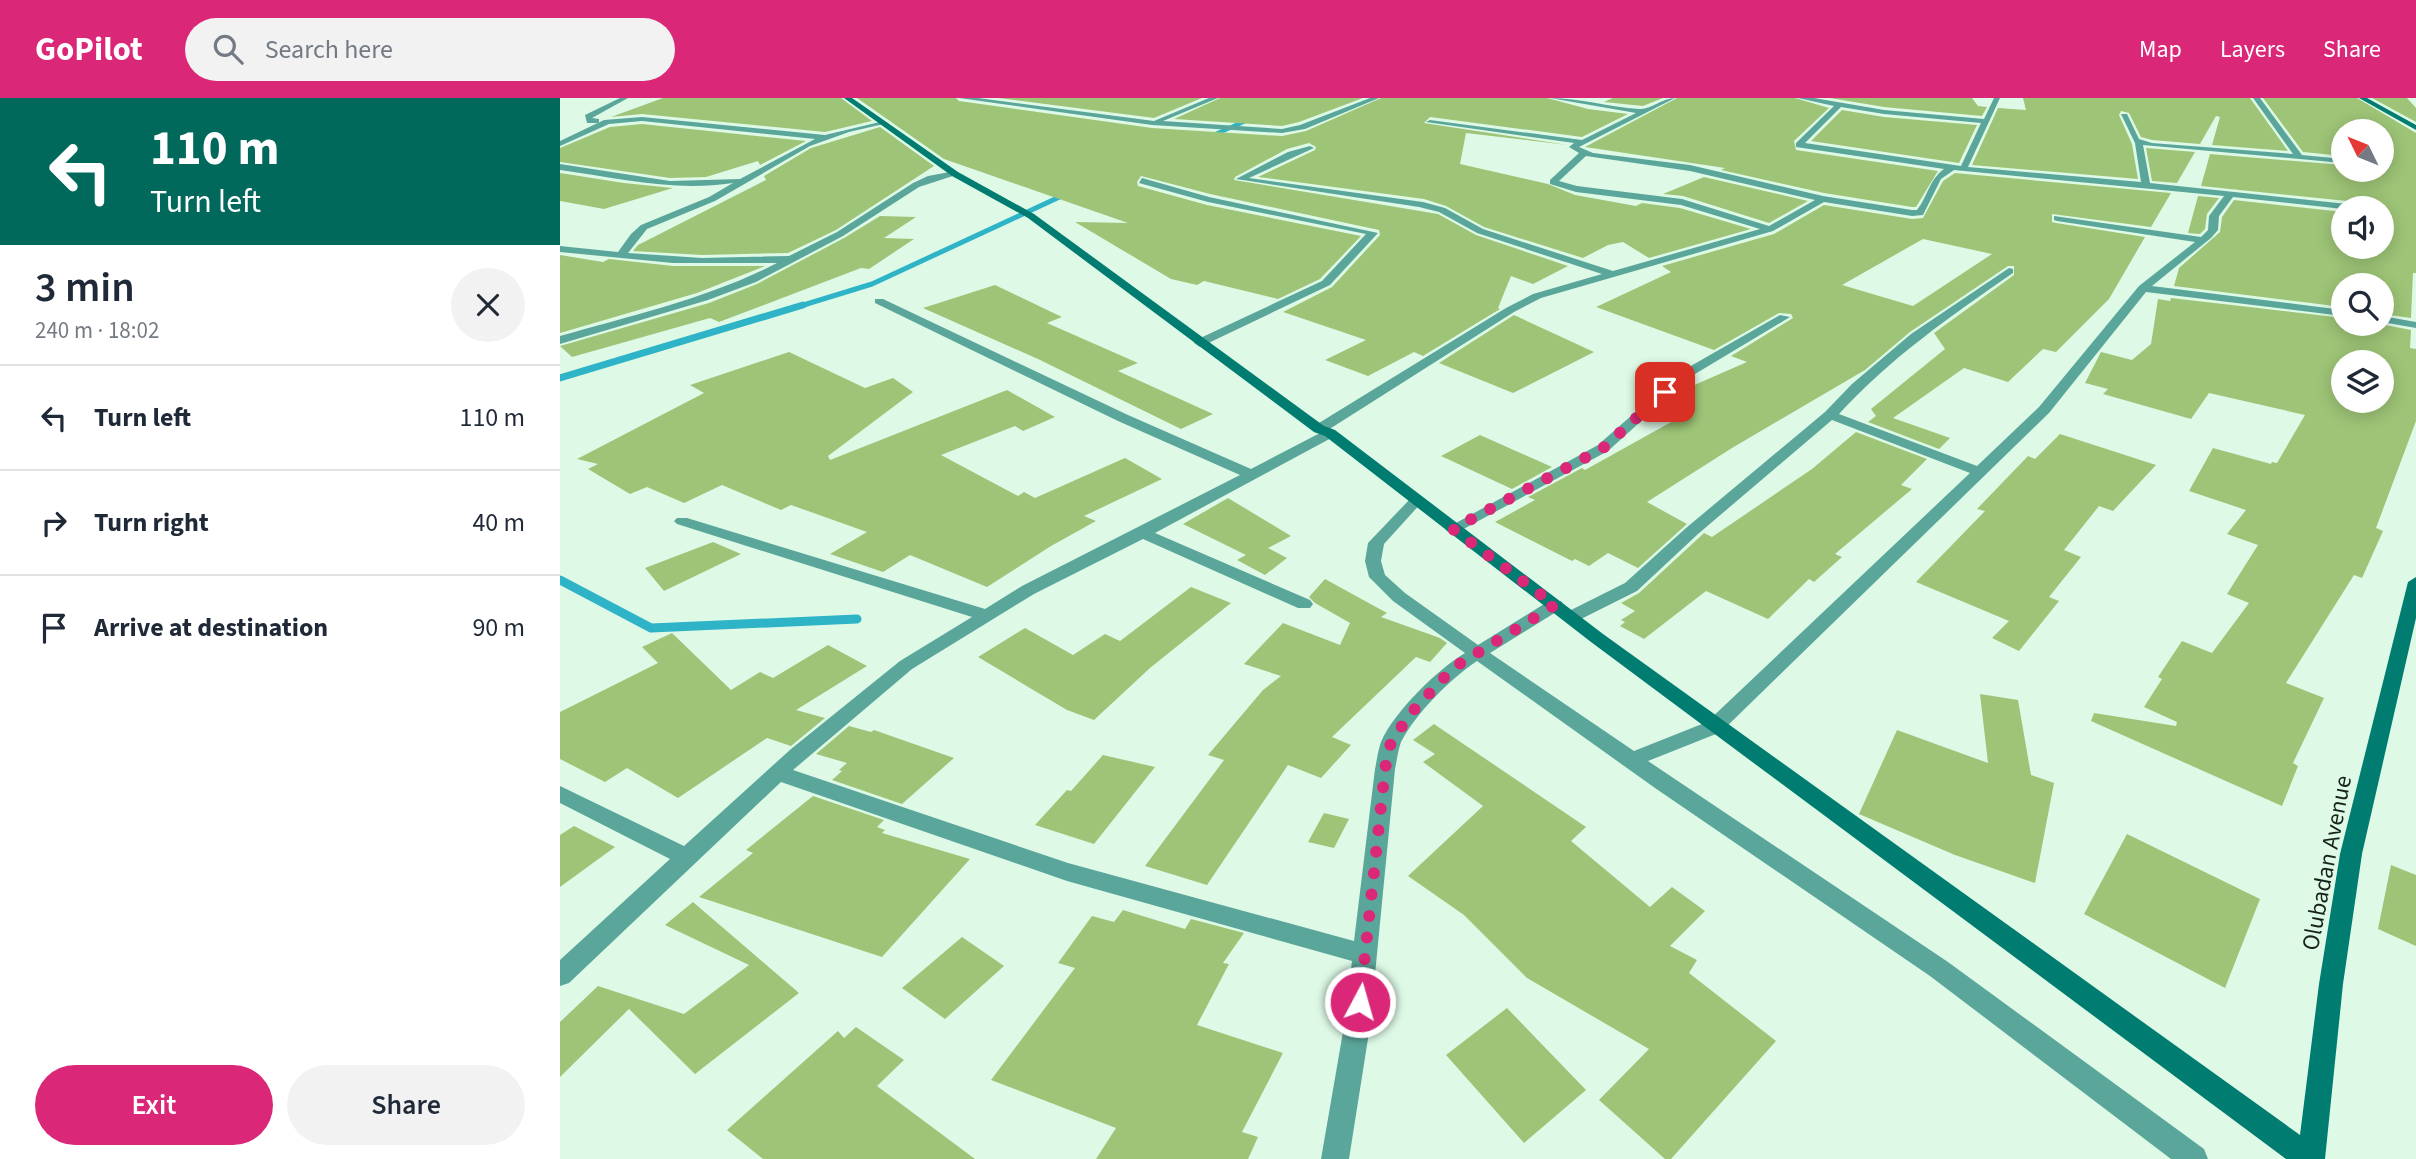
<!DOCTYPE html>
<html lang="en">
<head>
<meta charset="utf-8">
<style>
	body { margin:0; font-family:"Source Sans 3",sans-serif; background:#f2f2f3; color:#1f2937; height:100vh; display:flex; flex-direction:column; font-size:26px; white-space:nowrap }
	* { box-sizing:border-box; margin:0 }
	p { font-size:23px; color:#747a83 }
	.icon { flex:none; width:38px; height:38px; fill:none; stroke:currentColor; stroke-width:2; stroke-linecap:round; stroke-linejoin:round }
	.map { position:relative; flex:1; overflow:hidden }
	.drawer { display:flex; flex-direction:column; background:#fff; width:560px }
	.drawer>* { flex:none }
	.banner { background:#00695c; color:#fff; overflow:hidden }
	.needle { width:46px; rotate:313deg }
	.controls { position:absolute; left:1771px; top:21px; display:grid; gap:14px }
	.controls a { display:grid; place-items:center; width:63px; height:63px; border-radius:50%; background:#fff; box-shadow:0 4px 18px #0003; font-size:35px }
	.pin { position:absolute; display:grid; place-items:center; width:60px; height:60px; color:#fff; margin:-30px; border-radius:14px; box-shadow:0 4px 10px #0006 }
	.me { position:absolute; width:77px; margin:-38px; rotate:6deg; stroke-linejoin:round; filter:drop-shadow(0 0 5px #0008) }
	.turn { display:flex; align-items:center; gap:24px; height:147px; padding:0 35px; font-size:32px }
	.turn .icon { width:91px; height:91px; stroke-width:2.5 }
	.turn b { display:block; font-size:49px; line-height:60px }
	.round { display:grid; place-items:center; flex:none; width:74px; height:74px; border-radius:37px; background:#f2f2f3 }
	.summary { display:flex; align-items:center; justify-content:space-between; height:119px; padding:0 35px }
	h1 { font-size:42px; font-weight:600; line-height:52px }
	.button { display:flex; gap:14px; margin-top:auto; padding:14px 35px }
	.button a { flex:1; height:80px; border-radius:42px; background:#db2777; color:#fff; font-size:28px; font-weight:600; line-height:80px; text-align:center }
	.button a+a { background:#f2f2f3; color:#1f2937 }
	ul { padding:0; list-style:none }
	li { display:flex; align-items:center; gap:21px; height:105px; padding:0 35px; border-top:2px solid #e0e1e3 }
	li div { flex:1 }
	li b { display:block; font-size:26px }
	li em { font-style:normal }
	header { display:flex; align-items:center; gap:42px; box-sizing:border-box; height:98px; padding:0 35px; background:#db2777; color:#fff }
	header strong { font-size:33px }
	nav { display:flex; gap:38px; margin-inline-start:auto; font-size:24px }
	.search { width:490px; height:63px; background:#f2f2f3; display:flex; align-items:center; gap:18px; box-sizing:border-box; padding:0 24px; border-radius:38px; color:#747a83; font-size:26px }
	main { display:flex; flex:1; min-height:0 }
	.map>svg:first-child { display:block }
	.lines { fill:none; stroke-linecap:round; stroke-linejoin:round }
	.stream-far3 { stroke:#2eb3c7; stroke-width:4.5 }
	.stream-far2 { stroke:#2eb3c7; stroke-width:5 }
	.stream-far1 { stroke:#2eb3c7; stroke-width:7 }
	.stream { stroke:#2eb3c7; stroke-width:9 }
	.building { fill:#9ec577; fill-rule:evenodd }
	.street { fill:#5ba69b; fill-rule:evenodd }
	.secondary { fill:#017c70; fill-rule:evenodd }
	.route { stroke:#db2777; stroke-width:12; stroke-dasharray:0 21.6 }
	.labels { text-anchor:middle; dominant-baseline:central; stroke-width:5; stroke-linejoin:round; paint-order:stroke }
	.near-street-label { font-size:24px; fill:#17221b; stroke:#defae7 }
</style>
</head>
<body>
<header>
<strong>GoPilot</strong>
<div class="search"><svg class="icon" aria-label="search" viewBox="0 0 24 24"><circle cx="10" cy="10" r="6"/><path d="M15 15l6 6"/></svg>Search here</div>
<nav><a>Map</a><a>Layers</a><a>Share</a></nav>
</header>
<main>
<section class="drawer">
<div class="banner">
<div class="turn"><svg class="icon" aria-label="left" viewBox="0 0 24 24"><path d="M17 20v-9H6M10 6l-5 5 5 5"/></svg><div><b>110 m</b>Turn left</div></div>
</div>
<div class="summary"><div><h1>3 min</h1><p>240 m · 18:02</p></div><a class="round"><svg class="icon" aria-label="close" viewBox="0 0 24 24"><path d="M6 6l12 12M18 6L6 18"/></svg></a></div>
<ul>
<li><svg class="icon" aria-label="left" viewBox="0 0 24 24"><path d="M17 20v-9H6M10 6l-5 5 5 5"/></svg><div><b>Turn left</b></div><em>110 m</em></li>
<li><svg class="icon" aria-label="right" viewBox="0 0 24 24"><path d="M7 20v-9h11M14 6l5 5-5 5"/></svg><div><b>Turn right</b></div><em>40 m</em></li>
<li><svg class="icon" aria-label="arrive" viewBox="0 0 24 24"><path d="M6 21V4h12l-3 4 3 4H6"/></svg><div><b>Arrive at destination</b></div><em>90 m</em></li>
</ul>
<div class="button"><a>Exit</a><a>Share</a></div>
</section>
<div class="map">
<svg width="1856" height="1061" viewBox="0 0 1856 1061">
	<rect width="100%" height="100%" fill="#defae7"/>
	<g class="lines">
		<path class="stream-far3" d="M649,39L690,21"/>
		<path class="stream-far2" d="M237,209L312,186L508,95"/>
		<path class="stream-far1" d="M0,280L243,207"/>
		<path class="stream" d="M0,482L91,530L297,521"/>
	</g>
	<path class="building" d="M103,0H281L312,23L265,34L82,16L51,19Z
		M297,0H396L399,3L592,30L722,38L746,33L821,0H987L1028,11L1068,16L1022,39L870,19L864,25L1008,47L906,35L900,66L988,86L1015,97L1076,108L1082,105L1120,110L1191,131L1089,160L1063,144L1048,147L1023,160L924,129L886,108L864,101L698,79L755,52L756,49L749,45L727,51L675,79L674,82L878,116L916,137L1008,168L973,186L951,178L938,210L940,211L863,258L854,254L808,278L765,262L806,242L723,214L772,189L820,137L819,132L650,96L581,78L577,84L578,88L647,107L801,138L760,181L718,201L644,183L637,187L611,181L515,124L568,125L384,61Z
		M438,0H642L594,20Z
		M660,0H803L739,24L722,28L614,21Z
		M1053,0H1103L1083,8L1044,4Z
		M1117,0H1235L1269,10L1234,43L1236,52L1378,73L1356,109H1352L1264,95L1161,72L1165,70L1025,49Z
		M1270,0H1412L1418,8L1427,9L1422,18L1324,9Z
		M1463,0H1690L1728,53L1652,47L1660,19L1656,18L1640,46L1592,42L1581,39L1569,15L1561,13L1559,17L1572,46L1578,81L1412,67L1438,10L1466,12Z
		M1703,0H1797L1856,35V175H1853L1851,220L1822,216V187H1783V209L1614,188L1619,170L1660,134L1662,119L1674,102L1783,114V149H1822V110H1794L1787,103L1641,88L1650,56L1783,67V72H1822V33H1783V58L1743,54Z
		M1812,0H1847L1856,10V24Z
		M1282,12L1324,19L1417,27L1399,65L1251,43Z
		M82,26L246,43L200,67L198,63L146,79L110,80L0,64V50L50,29Z
		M320,29L374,68L276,132L228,155L142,157L73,153L78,147L206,82L204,78L251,50Z
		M1586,50L1635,54L1617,85L1592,83Z
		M0,75L64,85L113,90L44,111L0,103Z
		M1395,75L1611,95L1591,129L1492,116V124L1496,125L1585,139L1549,201L1496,254L1483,251L1448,284L1404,270L1333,320L1390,340L1379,351L1308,324L1316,318L1311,311L1385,251L1374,235L1454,177V168H1448L1350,234L1305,272L1172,350L1087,404L1127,426L1078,470L1048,455L1029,468L1015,461L1012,463L935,424L975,402L968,399L1022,370L1025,372L1131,313L1108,302L1116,295L1187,264L1171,258L1233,220L1231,216L1219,215L1154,252L1036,209L1111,174L1102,168L1214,136L1264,107L1352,121L1363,120L1383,83ZM1363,141L1432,156L1353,208L1282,187Z
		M1144,79L1248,103L1209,125L1123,98L1103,96Z
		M1638,98L1659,100L1647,116L1645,131L1640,136L1628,135Z
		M320,118L356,119L324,140L354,141L309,171L301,170L159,224L150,220L12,259L0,248L149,205L197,186L284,140Z
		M0,157L43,164L49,161L113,168H205L137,195L0,235Z
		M435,187L502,219L487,225L578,265L558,273L653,316L621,331L478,261L363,210Z
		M1611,200L1783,220V226H1820L1851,232L1850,250L1856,251V323L1816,430L1823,433L1802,480L1794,477L1726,585L1764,600L1733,665L1738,668L1722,708L1531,623L1534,615L1616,628L1617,624L1584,609L1602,581L1598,579L1622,543L1652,555L1689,505L1667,496L1698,447L1667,436L1686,412L1629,393L1653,350L1711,366L1712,364L1717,365L1745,317L1649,295L1631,321L1543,296L1548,291L1525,285L1541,254L1572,262L1591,246L1598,201L1610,203ZM1783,264H1822V303H1783Z
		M954,217L1034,254L953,295L879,265Z
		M229,254L305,290L333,280L353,294L268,358L270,362L447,292L495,319L463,333L455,328L381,357L458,398L464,394L475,400L565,360L602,381L524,418L536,423L491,448L427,489L350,457L323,474L270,456L307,434L231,407L221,412L162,387L124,405L87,389L70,396L28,371L38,366L17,361L144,295L130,287Z
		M1296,334L1367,361L1341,387L1352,391L1275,456L1282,459L1254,484L1249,481L1208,521L1146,493L1084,541L1060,528L1065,524L1061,522L1075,513L1061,505L1079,495L1144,435L1152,439L1252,371Z
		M1500,336L1596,367L1553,413L1539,408L1504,452L1521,459L1489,499L1499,503L1459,553L1432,540L1449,523L1356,484L1425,413L1417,411L1468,358L1475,361Z
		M920,337L992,369L952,391L881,358Z
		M668,400L731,438L708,450L727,460L705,477L677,462L686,457L623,426Z
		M153,444L181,456L104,493L85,470Z
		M765,481L827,515L821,519L880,540L887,545L870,564L856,559L772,639L791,647L761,680L728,667L647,787L585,768L664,662L648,657L703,592L721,578L684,566L723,525L780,547L790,525L755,505L749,499Z
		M631,489L671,505L590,570L534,622L507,612L418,559L465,530L513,557L545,536L560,543Z
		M112,535L171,592L200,574L213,580L268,547L307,568L236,612L265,620L231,648L207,640L118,700L67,670L45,684L0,661V614L98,565L82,549Z
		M1420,596L1458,602L1471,677L1494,685L1475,785L1395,757L1299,716L1337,632L1428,665Z
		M874,626L1026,729L1011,743L1090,809L1112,789L1145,813L1110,848L1137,862L1129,875L1216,943L1111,1061H1105L1039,1002L1089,951L967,880L904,817L848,778L923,708L863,664L875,656L853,642Z
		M289,628L311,634L314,632L394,660L342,706L272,682L282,673L279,672L287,665L256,656Z
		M543,657L595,669L534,746L475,727L507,692L511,693Z
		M253,698L324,722L317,729L325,732L322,735L410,761L322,859L139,799L193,755L186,752Z
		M764,715L789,721L774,750L748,744Z
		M14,728L55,749L0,789V737Z
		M1567,736L1700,801L1665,890L1524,816Z
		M1831,767L1856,777V848L1818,831Z
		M133,804L239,895L135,976L69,911L0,979V924L38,888L124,916L189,867L105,827Z
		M563,812L625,831L631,821L684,835L663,865L669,866L637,927L723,955L682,1034L698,1039L688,1061H536L556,1030L431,982L515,870L498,865L532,818L554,824Z
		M402,839L444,868L385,921L342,890Z
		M947,910L1026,992L964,1045L886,957Z
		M296,929L344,962L317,988L415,1061H203L167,1032L278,933L284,940Z"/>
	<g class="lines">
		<path class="street" d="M60,0H68L32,20L39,21V25H27L25,17Z
			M399,0H418L594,23L649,0H658L603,23L722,31L740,27L810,0H819L745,31L722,35L592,27Z
			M990,0C1020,0 1049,9 1079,11C1091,12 1102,0 1115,0L1019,49L1033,55L1130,67L1263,98L1352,112H1357C1368,98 1369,82 1384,71L1236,49V45L1274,8L1238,0H1254L1324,12L1424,21L1434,0H1440L1408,69L1581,84L1575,45L1561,16H1567L1579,41L1592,45L1733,56L1693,0H1700L1742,57L1783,61V65L1583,47L1590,85L1787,106L1792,109L1783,111L1673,99L1659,118L1658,132L1651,140L1592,188L1783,212V218L1586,194L1489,315L1161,634L1088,663L1388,864L1644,1051L1648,1061H1611L1370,878L1095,690L917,563C891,580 855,616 841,644C838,652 837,662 835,671L810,928L789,1061H761L784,928L792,863L507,783L221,684L9,885L0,888V862L110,761L0,705V688L124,748L231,651L340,563L412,519L117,426L114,423L117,420H127L425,511L462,488L680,377L558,323L315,205V201H323L568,317L691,371L760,335L754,334V328L946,210L973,196L1042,176L917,135L879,114L859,109L676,81L728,54L750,48L754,50L689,80L863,104L885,110L923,131L1053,173L1200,131L1121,107L1016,94L990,86V82L1019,55L1009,49L1014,45L866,24L870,22L1022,42L1076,15ZM1281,9L1324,16L1421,25L1401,68L1245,45ZM1026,58L1130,73L1255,102L1209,128L1122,101L1017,88L999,83ZM1394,72L1664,98L1649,118L1648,132L1641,139L1494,118V122L1497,123L1635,144L1579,188L1479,309L1417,368L1279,316C1330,260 1391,218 1453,175V171L1449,170L1351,236L1292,286L1265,314L1126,430L1065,485L1005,515L1002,519L1005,523H1017L1077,493L1138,436L1272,322L1410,375L1147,624L1074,653L930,555L1001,511L1004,507L1001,503H989L918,547L845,495L825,477L821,463L824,446L863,403L861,400H851L808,445L805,463L809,479L833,503L905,555C879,570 833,615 821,644C818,652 817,662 815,671L794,843L508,765L233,672L352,571L474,496L583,441L738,510H750L753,506L750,502L595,435L775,338V332H768L954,214L981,200L1213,133L1264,104L1352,118L1363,117L1381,81Z
			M82,19L265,37L324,23L328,25L289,34L250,48L155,103L87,131L68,155L142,160L229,158L277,134L353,85L368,78L395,73L399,76L359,89L283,138L196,184L148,202L0,246V238C73,217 149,200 217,165H113L0,154V148L58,154L71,136L81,127L149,99L173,85C114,94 58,80 0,72V66L110,83L180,81L255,41L82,23L49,26L0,48V43L44,22Z
			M582,80L649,99L818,135L770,187L640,249L634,245L636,242L762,183L806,136L648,104L579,85Z
			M1220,217L1230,219L1130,279L1048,353L898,434H888L885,431L1038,347L1122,273Z
			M1822,218L1856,224V230L1822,224Z"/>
		<path class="secondary" d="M284,0H292L398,74L474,116L764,328L775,332L1043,536L1740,1037L1759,886L1780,756L1848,484L1856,479V520L1802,756L1783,886L1765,1061H1726L1031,544L765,338L754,334L468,120L392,78Z
			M1799,0H1807L1856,27V32Z"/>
	</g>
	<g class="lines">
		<path class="route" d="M800,904L825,671L831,644L851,615L893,570L995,507L893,431L1043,350L1105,294"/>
	</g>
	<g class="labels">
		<g class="near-street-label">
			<text transform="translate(1767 765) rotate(-79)">Olubadan Avenue</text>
		</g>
	</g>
</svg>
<div class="controls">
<a><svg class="needle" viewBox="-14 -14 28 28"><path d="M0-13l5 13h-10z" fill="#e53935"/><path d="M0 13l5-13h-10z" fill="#747a83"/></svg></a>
<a><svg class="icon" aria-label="sound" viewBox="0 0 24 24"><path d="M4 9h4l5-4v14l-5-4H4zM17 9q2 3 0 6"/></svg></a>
<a><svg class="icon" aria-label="search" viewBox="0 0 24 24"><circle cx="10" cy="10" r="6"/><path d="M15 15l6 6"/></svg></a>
<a><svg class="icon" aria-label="layers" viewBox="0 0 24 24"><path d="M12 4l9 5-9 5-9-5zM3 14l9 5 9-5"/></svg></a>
</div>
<div class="pin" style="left:1105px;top:294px;background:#d93025"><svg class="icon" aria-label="arrive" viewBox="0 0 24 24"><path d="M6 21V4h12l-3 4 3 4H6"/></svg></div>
<svg class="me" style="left:800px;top:904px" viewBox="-20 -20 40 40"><circle r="17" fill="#db2777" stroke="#fff" stroke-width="3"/><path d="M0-11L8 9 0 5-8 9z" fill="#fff"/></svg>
</div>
</main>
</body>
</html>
